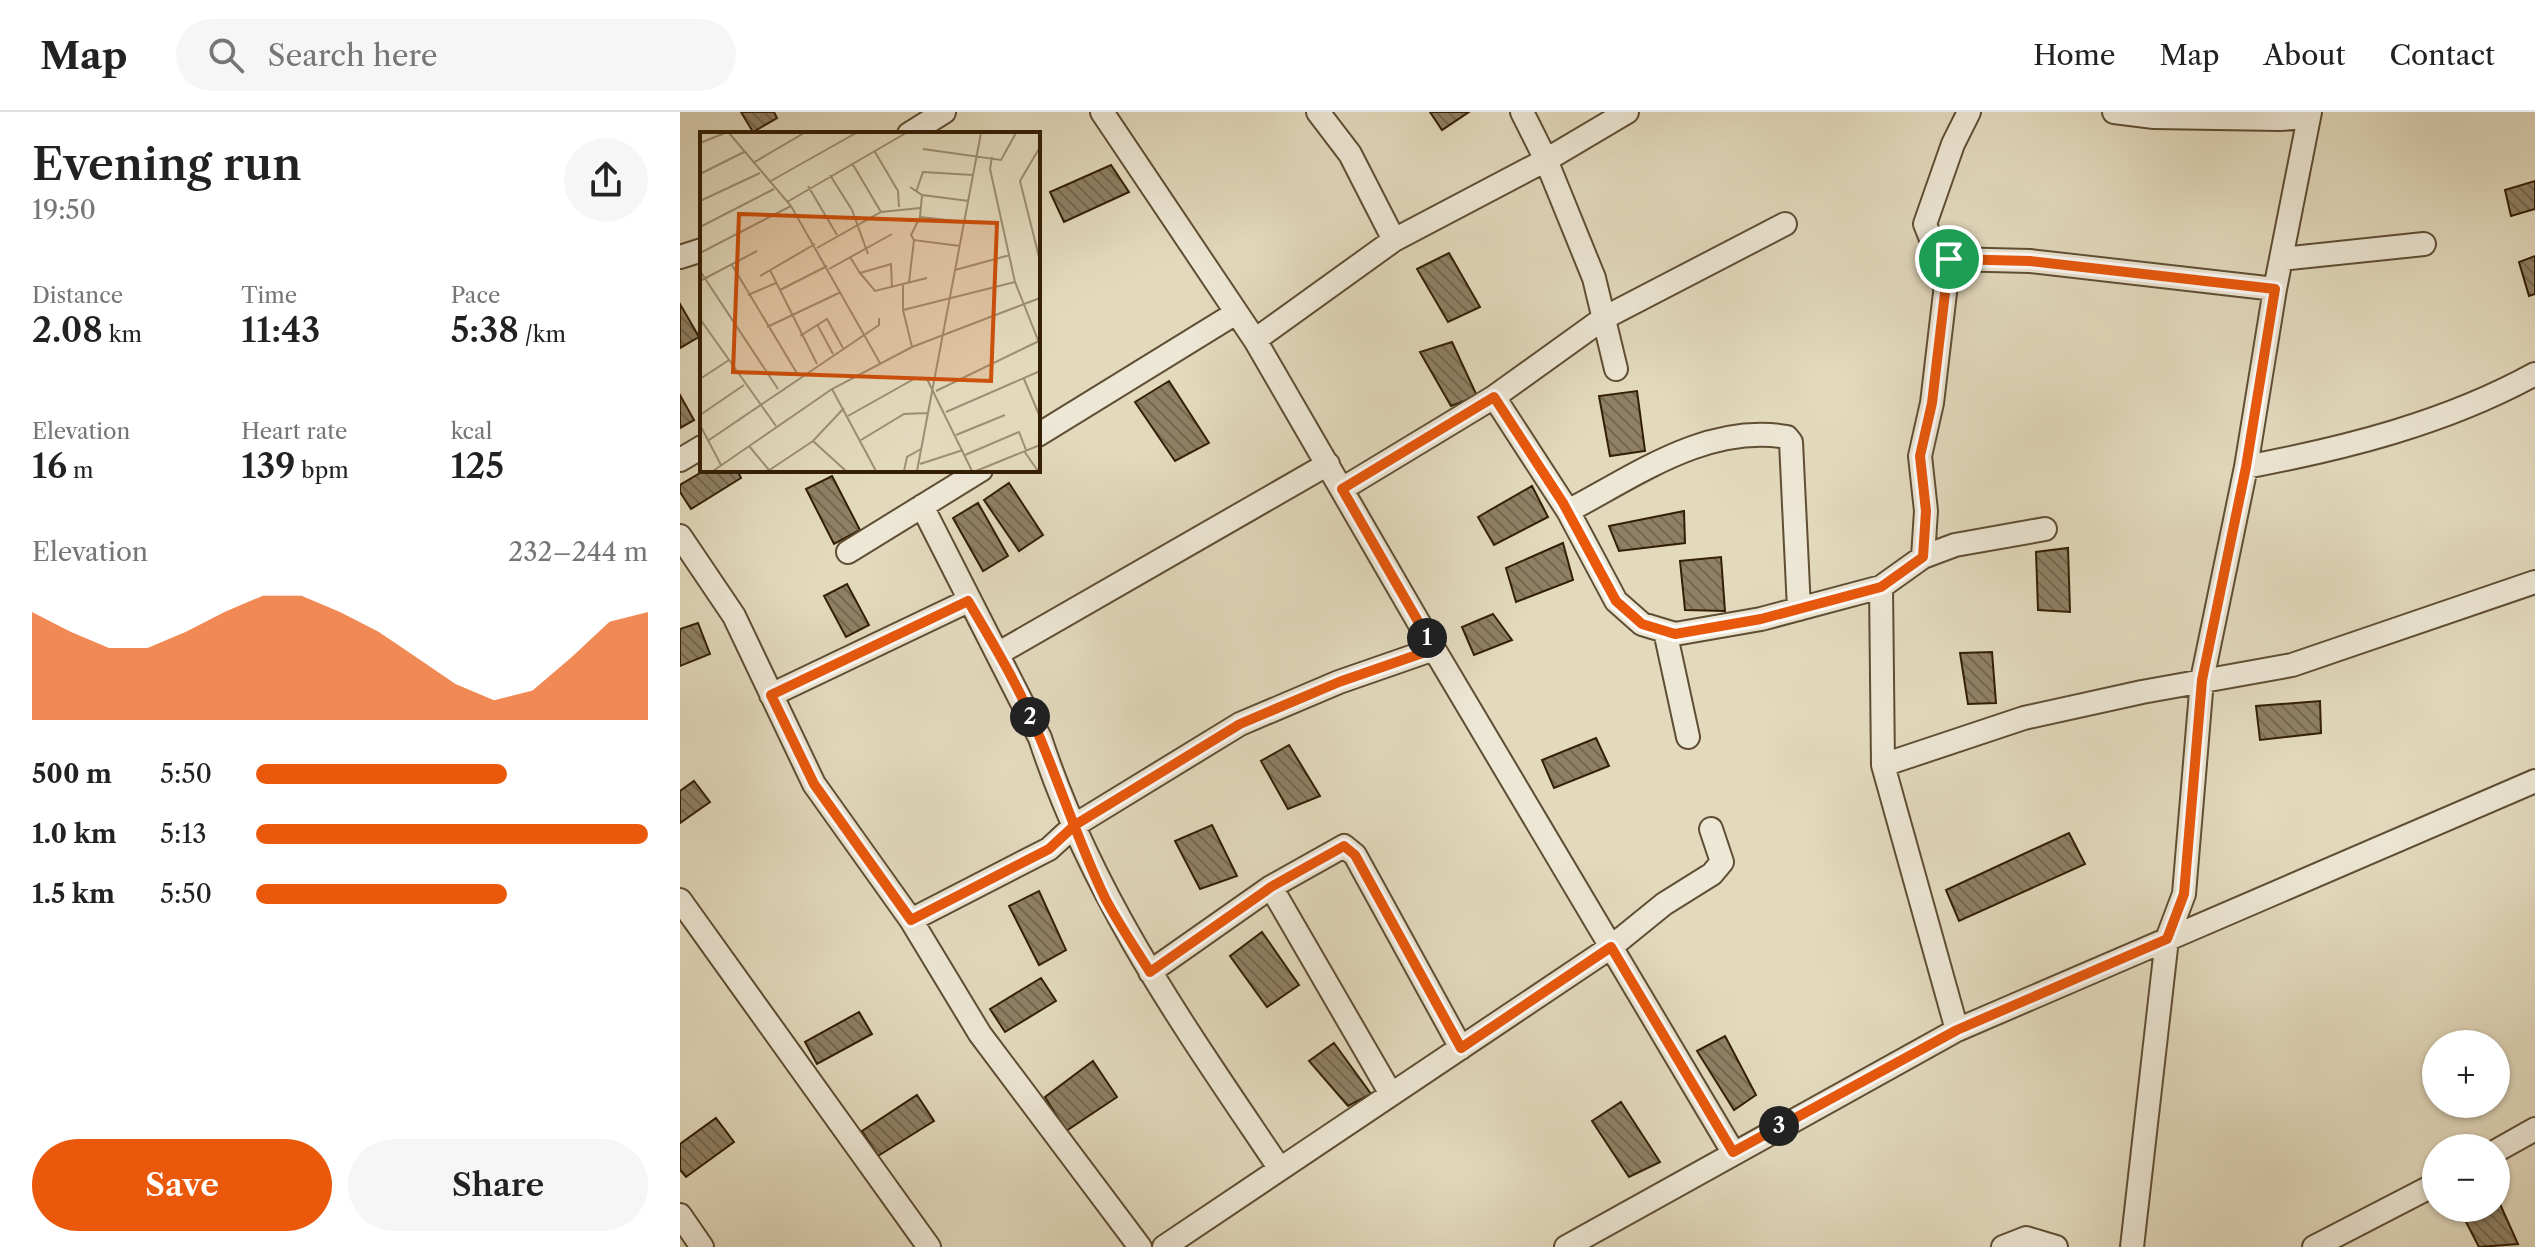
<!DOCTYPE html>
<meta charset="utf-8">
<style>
:root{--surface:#fff;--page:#f6f6f6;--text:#222;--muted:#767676;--line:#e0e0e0;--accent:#ea580c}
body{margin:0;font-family:"Libre Caslon Text",serif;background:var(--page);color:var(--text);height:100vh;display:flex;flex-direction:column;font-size:30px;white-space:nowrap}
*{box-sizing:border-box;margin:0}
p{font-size:26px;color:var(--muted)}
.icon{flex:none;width:44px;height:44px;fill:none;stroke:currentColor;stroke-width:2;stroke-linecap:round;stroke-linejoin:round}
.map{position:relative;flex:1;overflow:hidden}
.panel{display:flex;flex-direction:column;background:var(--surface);width:680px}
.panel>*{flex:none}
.fabs{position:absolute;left:1742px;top:918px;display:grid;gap:16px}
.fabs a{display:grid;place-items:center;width:88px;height:88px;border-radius:50%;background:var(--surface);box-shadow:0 2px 6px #0004;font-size:40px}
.pin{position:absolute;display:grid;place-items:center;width:68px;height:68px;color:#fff;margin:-34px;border:4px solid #fff;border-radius:50%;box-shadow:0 2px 8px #0007}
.km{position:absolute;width:40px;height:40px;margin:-20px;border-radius:50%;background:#222;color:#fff;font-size:22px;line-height:40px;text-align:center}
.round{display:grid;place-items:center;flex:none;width:84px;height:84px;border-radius:42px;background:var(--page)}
.summary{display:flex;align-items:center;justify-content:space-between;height:136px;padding:0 32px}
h1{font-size:44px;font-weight:600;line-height:60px}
.stats{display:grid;grid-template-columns:repeat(3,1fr);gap:12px;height:136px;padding:8px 32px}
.stats div{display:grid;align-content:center}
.stats b{font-size:34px;font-weight:600}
.stats small{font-size:22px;font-weight:400}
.stats p{font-size:22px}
.chart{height:224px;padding:16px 32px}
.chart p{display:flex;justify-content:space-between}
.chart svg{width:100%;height:144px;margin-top:8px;fill:var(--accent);opacity:.7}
.cta{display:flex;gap:16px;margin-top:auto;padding:16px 32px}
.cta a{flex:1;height:92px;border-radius:48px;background:var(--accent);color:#fff;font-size:32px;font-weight:600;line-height:92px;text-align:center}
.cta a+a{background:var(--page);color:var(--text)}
ul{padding:0 32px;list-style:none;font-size:26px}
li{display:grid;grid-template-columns:128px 96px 1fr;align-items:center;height:60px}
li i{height:20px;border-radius:10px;background:var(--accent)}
header{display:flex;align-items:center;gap:48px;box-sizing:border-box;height:112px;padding:0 40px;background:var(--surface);border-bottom:2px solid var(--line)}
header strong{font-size:38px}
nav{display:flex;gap:44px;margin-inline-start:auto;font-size:28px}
.search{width:560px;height:72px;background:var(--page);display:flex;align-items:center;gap:20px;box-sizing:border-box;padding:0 28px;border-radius:44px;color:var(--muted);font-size:30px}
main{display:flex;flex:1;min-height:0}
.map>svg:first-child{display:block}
.building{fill:url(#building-back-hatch);stroke:#331f05;stroke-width:2}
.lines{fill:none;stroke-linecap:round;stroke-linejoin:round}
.minor-casing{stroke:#5f4e33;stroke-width:26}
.minor{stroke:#ede7d5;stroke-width:22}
.route-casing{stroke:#fff;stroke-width:16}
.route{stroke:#ea580c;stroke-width:10}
.inset-road{fill:none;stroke:#9d8f74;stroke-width:2}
.view{fill:#cd500b;fill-opacity:0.15;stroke:#cd500b;stroke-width:4}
.inset-edge{fill:none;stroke:#331f05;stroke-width:4}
</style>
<header>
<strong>Map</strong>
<div class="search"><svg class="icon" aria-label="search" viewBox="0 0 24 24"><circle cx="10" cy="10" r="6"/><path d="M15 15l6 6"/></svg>Search here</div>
<nav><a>Home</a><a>Map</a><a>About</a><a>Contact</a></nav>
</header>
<main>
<section class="panel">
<div class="summary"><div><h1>Evening run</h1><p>19:50</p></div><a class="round"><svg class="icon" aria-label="share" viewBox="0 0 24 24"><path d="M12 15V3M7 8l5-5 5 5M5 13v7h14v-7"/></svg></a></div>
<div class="stats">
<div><p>Distance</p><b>2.08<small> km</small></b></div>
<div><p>Time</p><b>11:43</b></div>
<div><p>Pace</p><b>5:38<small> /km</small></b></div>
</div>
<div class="stats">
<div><p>Elevation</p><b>16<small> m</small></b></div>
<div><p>Heart rate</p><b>139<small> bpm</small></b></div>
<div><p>kcal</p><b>125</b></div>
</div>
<div class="chart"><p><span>Elevation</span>232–244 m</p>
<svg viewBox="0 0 160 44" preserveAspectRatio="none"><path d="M0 44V11L10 17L20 22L30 22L40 17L50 11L60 6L70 6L80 11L90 17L100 25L110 33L120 38L130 35L140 25L150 14L160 11V44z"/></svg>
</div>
<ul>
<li><b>500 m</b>5:50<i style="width:64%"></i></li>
<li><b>1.0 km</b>5:13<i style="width:100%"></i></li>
<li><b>1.5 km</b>5:50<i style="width:64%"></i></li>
</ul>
<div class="cta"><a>Save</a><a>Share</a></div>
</section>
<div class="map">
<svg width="1855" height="1135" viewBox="0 0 1855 1135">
<defs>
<pattern id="building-back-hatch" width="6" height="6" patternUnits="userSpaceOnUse" patternTransform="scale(2)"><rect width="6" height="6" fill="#8f8065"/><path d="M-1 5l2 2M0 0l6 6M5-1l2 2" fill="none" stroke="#756851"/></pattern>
</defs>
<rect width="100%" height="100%" fill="#e3dabe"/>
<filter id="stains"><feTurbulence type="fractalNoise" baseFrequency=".0025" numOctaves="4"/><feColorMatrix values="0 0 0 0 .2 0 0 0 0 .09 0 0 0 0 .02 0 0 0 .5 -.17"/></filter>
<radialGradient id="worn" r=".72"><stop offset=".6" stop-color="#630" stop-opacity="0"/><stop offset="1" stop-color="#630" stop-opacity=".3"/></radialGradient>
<path class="building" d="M61,0H94L97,6L73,20Z
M750,0H789L762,18Z
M431,53L449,80L384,110L370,80Z
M1855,69V97L1831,104L1825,78Z
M769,141L800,195L768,210L737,157Z
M1855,144V182L1849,184L1839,150Z
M0,192L19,225L0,236Z
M772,230L797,284L771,294L740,240Z
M489,269L529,331L495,349L455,290Z
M957,279L965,339L930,344L919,284Z
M0,283L14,308L0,316Z
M25,358H57L61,366L11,397L0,380V373Z
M152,364L180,418L154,432L126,377Z
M329,371L363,423L339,439L304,388Z
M852,374L868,405L814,433L798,405Z
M298,391L328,444L303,459L273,406Z
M1004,399L1005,431L939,439L929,414Z
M883,431L893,468L836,490L826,456Z
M1388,436L1390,500L1358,498L1356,440Z
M1041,445L1045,499L1005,498L1000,449Z
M167,472L189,513L166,525L144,484Z
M813,502L832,528L794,543L782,515Z
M18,511L30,542L0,554V517Z
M1312,540L1316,591L1288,592L1280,541Z
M1640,589L1641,621L1580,628L1576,594Z
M916,626L929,654L874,676L862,648Z
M609,633L640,684L608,697L581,649Z
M14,669L30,690L0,711V679Z
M532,713L557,764L520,777L495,729Z
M1389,721L1405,752L1279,809L1266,778Z
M359,779L386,838L359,853L329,794Z
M582,820L619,873L587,895L550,844Z
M361,866L376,889L325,920L310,897Z
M179,900L192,922L137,952L125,930Z
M1045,924L1076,983L1054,998L1017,939Z
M654,931L691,982L668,994L629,949Z
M413,949L437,985L386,1019L365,985Z
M237,983L254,1009L198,1044L182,1019Z
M941,990L980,1050L949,1065L912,1009Z
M36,1006L54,1030L6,1065L0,1058V1032Z
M1820,1092L1838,1132L1799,1135L1785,1108Z"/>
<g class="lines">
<defs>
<path id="minor" d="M422,0L575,228L754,537L1053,1040
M638,0L670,42L714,128
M842,0L866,48L914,166L936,257
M1434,0L1474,5L1600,7L1629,5
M229,22L264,0
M0,145L22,138
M1269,147L1253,132L1245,112L1273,32L1289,0
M1601,147L1744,132
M575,228L714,128L866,48L947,0
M814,285L888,399C955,364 1027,311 1107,325L1111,330L1119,497
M358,323L556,201
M0,348L22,335
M1566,355C1666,336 1766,311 1855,262
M662,377L814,285L924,206L1105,112
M242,394L360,626C413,788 506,917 600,1057
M888,399L936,489L962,512L995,522L1081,507L1201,475L1243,445L1275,433L1365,417
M0,424L54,504L134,672L231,808L300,922L460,1135
M168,440L301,358
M1243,445L1246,399L1240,344L1252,291L1269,147L1350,149L1595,177
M1201,475L1203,653
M985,519L1008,625
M319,541L648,352
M91,583L288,489
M591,775L711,982
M0,788L249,1135
M231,808L369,737L395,713L560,612L659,570L754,537
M470,860L591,775L664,734L675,743L781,936
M1277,918L1203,653L1344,606L1462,580L1612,553L1855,470
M1816,1039L1855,1017
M0,1103L22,1135
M484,1135L931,835L984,792L1032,762L1042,750L1031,717
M886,1135L1277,918L1855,669
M1323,1135L1346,1126L1376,1135
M1452,1135L1487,827L1504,782L1522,568L1566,355L1595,177L1630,0
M1634,1135L1756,1072"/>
</defs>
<use href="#minor" class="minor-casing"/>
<use href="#minor" class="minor"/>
</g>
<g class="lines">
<defs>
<path id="route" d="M1269,147L1252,291L1240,344L1246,399L1243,445L1201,475L1081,507L995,522L962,512L936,489L883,391L814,285L662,377L754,537L659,570L560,612L395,713L369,737L231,808L134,672L91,583L288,489C314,533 341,578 360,626C382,679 400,734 425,786C438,811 455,836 470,860L591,775L664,734L675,743L781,936L931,835L1053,1040L1277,918L1487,827L1504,782L1522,568L1566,355L1595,177L1350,149L1269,147"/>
</defs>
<use href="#route" class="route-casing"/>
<use href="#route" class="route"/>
</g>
<g transform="translate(20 20)">
<rect width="340" height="340" fill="#e3dabe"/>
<path class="inset-road" d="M29,1L91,74L180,231M0,11L25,1M340,15L320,49L340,129M223,17L301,28L316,1M175,20L198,59L199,75M292,25L290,37L315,150L340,213M53,31L104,1M152,31L181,80M0,42L44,20M130,43L152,78L168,122M69,50L156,1M108,54L137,103M210,55L222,63L269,69M216,60L223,40L273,43M222,63L220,85L265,90M0,69L60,41M87,70L206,1M0,95L74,57M214,108L211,103L220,85M117,116L181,80L220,76M0,121L91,74M150,125L160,141L191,132L192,156M32,133L98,243M129,137L192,102M70,138L117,232M255,138L310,123M0,139L78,257M160,141L175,159L227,146M60,144L115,112M0,149L57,119M209,150L214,108L260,114M80,158L127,134M48,163L76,151M203,178V153M0,187L76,294M117,192L133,222M67,195L141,160M100,204L127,187L143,216M212,215L203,178L315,150M0,247L29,228M324,247L340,285M132,257L176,339M236,259L339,209M246,280L340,239M0,283L44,253M148,284L214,247H227L272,339M0,293L21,333M256,303L305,283M9,308L179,193V186M161,308L204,282L228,281M113,309L146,339M49,314L69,338M324,319L338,339M265,323L319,300L326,318M220,332L263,318M13,339L132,257L212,215L340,166M68,339L113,309L144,276M204,339L207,325L221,317M217,339L281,1M276,339L340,313"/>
<path class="view" d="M39,82L297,91L291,249L33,240Z"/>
<rect width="340" height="340" class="inset-edge"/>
</g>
<rect width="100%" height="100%" filter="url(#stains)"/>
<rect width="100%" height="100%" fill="url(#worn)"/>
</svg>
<div class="fabs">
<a>+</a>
<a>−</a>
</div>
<div class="pin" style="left:1269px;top:147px;background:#1e9e55"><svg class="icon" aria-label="arrive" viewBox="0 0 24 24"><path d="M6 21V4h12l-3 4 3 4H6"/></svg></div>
<b class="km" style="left:747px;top:526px">1</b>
<b class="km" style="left:350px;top:605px">2</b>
<b class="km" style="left:1099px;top:1014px">3</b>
</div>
</main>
